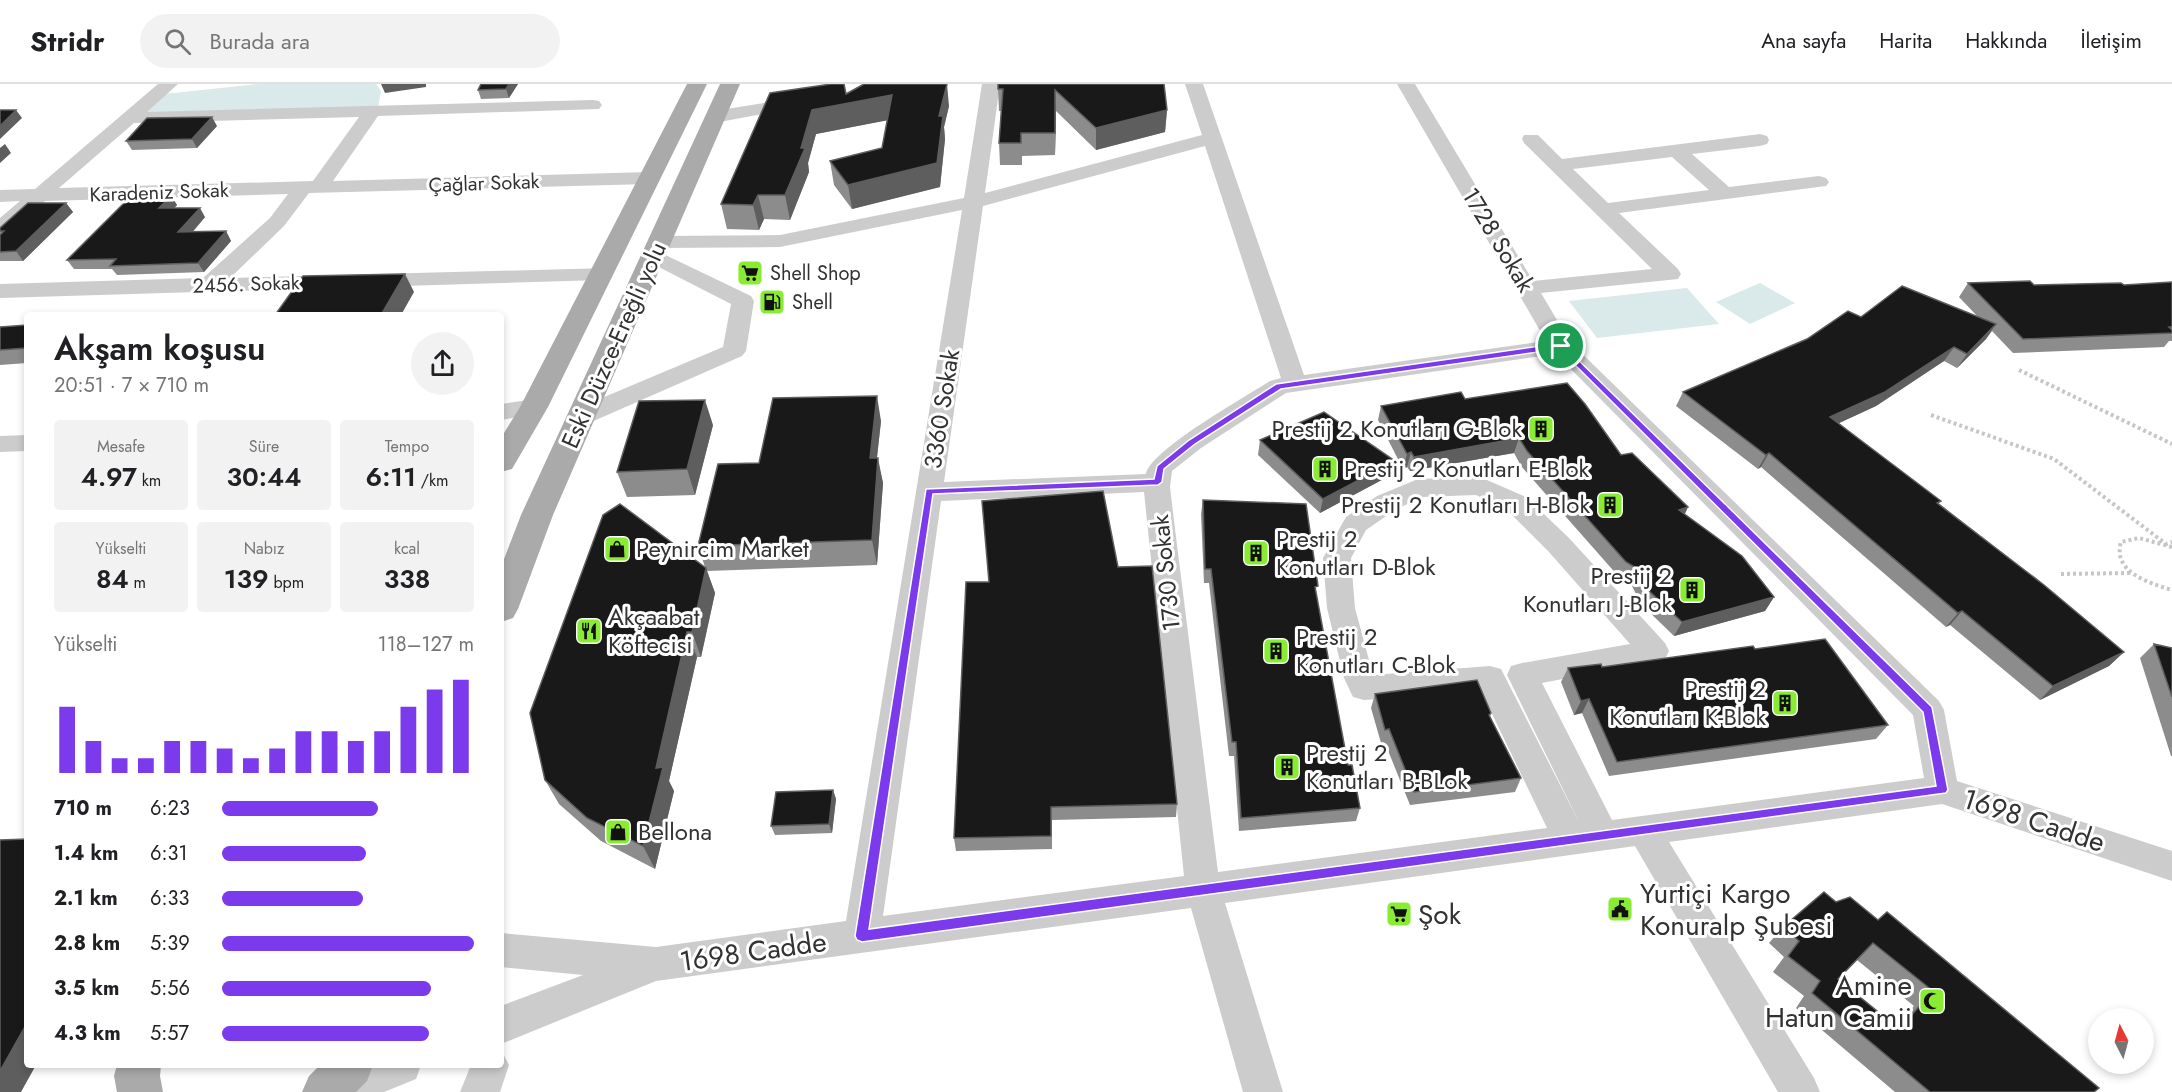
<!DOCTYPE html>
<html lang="tr">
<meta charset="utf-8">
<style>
:root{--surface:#fff;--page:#f2f2f2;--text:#202124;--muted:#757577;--line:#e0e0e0;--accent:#7c3aed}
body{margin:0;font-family:Jost,sans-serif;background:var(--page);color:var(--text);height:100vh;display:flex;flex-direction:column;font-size:22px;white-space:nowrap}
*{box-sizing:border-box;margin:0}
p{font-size:20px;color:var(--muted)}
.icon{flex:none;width:33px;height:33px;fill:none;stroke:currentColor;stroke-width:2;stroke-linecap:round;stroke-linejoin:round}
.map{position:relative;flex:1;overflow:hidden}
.panel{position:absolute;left:24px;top:228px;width:480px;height:756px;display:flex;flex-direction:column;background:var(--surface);border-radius:6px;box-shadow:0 3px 9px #0003}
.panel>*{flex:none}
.needle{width:39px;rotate:354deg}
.buttons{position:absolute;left:2088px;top:924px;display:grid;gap:12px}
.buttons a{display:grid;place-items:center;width:66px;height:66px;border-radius:50%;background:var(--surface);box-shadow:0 3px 9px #0003;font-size:30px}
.pin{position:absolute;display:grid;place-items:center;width:51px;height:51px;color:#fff;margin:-26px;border:3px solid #fff;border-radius:50%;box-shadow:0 2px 6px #0007}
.round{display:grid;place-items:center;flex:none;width:63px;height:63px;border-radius:32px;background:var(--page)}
.headline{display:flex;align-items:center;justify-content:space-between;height:102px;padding:0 30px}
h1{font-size:33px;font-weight:600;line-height:45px}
.figures{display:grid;grid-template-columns:repeat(3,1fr);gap:9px;height:102px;padding:6px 30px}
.figures div{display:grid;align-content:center;border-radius:6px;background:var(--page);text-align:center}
.figures b{font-size:26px;font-weight:600}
.figures small{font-size:16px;font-weight:400}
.figures p{font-size:16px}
.chart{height:168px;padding:12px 30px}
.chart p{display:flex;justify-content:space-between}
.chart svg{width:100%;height:108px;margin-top:6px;stroke:var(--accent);stroke-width:6}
ul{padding:0 30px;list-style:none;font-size:20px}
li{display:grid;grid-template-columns:96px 72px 1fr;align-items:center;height:45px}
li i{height:15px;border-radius:8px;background:var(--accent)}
header{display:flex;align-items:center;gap:36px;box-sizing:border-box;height:84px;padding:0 30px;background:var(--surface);border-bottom:2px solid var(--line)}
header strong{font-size:28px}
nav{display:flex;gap:33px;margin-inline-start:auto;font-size:21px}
.search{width:420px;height:54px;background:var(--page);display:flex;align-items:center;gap:15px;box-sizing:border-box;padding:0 21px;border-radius:33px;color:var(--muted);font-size:22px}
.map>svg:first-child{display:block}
.green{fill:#dae9ea}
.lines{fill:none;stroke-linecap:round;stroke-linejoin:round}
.path{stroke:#c6c6c6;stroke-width:4;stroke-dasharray:3 3;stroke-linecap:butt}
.minor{fill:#ccc;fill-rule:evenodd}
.major{fill:#aaa;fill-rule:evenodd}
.wall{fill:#8c8c8c;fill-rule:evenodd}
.shaded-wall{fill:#5e5e5e}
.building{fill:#191919;stroke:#5e5e5e;stroke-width:1.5;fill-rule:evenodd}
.route{fill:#7c3aed;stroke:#fff;stroke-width:1.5;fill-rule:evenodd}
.labels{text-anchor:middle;stroke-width:6;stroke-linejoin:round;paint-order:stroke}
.far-street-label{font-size:20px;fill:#323232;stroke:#fff}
.far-poi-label{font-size:20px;fill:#323232;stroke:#fff;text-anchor:start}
.street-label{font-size:24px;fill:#323232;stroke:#fff}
.poi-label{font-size:24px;fill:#323232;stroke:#fff;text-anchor:start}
.near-street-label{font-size:28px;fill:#323232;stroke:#fff}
.near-poi-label{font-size:28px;fill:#323232;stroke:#fff;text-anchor:start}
</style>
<header>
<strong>Stridr</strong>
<div class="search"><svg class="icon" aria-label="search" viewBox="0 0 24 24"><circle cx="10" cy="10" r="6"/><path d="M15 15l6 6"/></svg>Burada ara</div>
<nav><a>Ana sayfa</a><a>Harita</a><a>Hakkında</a><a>İletişim</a></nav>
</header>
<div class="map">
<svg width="2172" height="1008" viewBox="0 0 2172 1008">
<rect width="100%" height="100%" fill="#fff"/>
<path class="green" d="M258,0H376L381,7L378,24L144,29L164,10Z
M1760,199L1795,219L1750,240L1716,218Z
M1687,204L1719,240L1597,254L1569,217Z"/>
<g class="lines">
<path class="path" d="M2019,286L2172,360
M1931,331L2054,375L2166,460L2172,458
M2172,463L2139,454L2121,458C2112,488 2149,499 2172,506
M2061,490L2132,489"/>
<path class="minor" d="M158,0H178L147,28L593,16L599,17L602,21L599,25L378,32L333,97L649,88L659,94L649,100L309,109L284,142L230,194L609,184L612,189L609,194L601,196L0,214V200L203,194L270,134L288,110L45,117L7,149L0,151V134L20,117L0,118V106L35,105ZM359,33L313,97L59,104L134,39Z
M982,0H1000L985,109L1202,51L1185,0H1203L1304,291L1546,257L1397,0H1415L1533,197L1652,185L1524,59L1522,55L1524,51H1538L1562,75L1760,50L1767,52L1769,56L1767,60L1760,62L1692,70L1729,103L1819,92L1826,94L1829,98L1826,102L1619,129L1678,185L1681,190L1678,195L1541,209L1570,258L1939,617L1944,626L1957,697L2172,767V797L1942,720L1669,758L1814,994L1820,1008H1778L1635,762L1225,819L1283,1008H1243L1191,824L656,897L501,960V922L583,891L501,883V849L656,863L846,837L962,126L780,163L661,164L654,162L650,158L654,154L661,152L780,151L964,114ZM1205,62L1281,294L1270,297C1247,312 1150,366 1146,390L944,398L983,122ZM1672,73L1709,106L1608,119L1573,85ZM1556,270L1913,631L1924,694L1612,736L1542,599L1665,575L1669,567L1665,559L1569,454L1526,413L1480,393L1418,395L1377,412L1346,433L1323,474L1327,524L1344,594L1353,613L1364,616L1481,607L1547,744L1218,788L1175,445L1170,403L1172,387L1201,364L1286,309ZM1144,408L1184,792L883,832L941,417ZM1476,411L1508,427L1549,468L1630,560L1522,579L1511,582L1507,591L1580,740L1501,585L1490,582L1373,591L1355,524L1351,474L1366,446L1395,426L1422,413Z
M801,13L810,18L807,22L714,39L705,33L714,27Z
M655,166L751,212L754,217L746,267L742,272L589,339L580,341L571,339L568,333L571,327L723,263L731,220L647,177L644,172L647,167Z
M534,315L543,317L546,323L543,329L501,336V320Z
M27,351V367L0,368V352Z
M501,966L509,981L500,1008H460L471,981H501Z
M354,981H421L416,995L384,1008H316L322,994Z"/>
<path class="major" d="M687,0H707L548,323L512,385L501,388V354L520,323Z
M720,0H740L553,431L518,525L513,534L501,538V483L521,431Z
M117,981H161L160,992L163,1008H117L114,992Z
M320,981H373L367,997L356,1008H302L309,992Z"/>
</g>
<path class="wall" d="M481,0H518L509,14L481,15L478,6Z
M1164,0L1167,26L1165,48L1096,66L1056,27L1055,71L1022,72V81H1000L999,59L1001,27H999L998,5Z
M846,10L949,22L944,43L945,55L940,103L852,125L834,101L830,77L882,64L887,36L816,50L808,79L809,88L790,136L764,135L759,146L727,145L721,120Z
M217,42L197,64L132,66L126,57Z
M171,112L177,121L174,124L205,133L193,148L226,147L231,157L204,188L117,191L112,185H74L67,176Z
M66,119L73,128L23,177H0V144Z
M2172,198V257H2169L2164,263L2013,269L1992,247L1986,255L1957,284L1944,277L1876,322L1839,339L2124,568L2109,582L2040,616L1950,541L1946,543L1761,383L1758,385L1676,322L1683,308L1861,233H1978L1959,213L1968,199L2034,201H2124Z
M27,241V279L0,281V243Z
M1465,315L1621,371L1688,423L1685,430L1774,513L1765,527L1674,552L1641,520L1631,500L1619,493L1521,382L1514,369L1410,387L1407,383L1403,385L1378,336L1381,322Z
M881,337L877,374L883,399L877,481L707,487L715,509L701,573H697L669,697L674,707L655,785L601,757L559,720L545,696L705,483L698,462L759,379Z
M713,341L695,411L627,413L617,388Z
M1260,356L1391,391L1320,429L1258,371Z
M1203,416L1316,509L1348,681L1360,724L1356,737L1239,747L1234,672H1229L1209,499H1204L1201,430Z
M1118,483L1177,720L1176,733L1052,736V765L956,767L954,754L989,498Z
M2154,560L2172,564V672H2171L2140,574Z
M1755,565L1888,641L1876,655L1609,692L1582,629L1574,631L1561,598L1568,584L1602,583Z
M1375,610L1491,629L1490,633L1521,694L1515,708L1410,721L1385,659H1381L1371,624Z
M833,706L836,715L832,749L775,751L771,742Z
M1836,818L1878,836L2094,1008H1895L1796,924L1804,912L1773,888L1784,873L1769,859L1783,843ZM1857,876L1914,922L1896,942L1838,895Z"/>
<path class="shaded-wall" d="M381,0H426V3L385,9Z
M509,0H518L509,14L506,5Z
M947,0L949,22L944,43L945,55L940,103L852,125L848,101L939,32Z
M1055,6L1056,27L1055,71Z
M892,11L894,35L816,50L808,79L809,88L790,136L785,111L812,26Z
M16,26L22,34L0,55V42Z
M1167,26L1165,48L1096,66V44Z
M212,33L217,42L197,64L192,55Z
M5,60L11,69L0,79V64Z
M758,111L764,135L759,146L753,121Z
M171,112L177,121L165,134L159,124Z
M66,119L73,128L23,177L16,167Z
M200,124L205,133L184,157L178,148Z
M226,147L231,157L204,188L198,179Z
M405,190L414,208L401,231H381Z
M1996,240L1986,255L1957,284L1967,270Z
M1954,263L1944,277L1876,322L1822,347L1830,333Z
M877,312L881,337L874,399L870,374Z
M705,316L713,341L695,411L687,385Z
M1519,354L1514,369L1410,387L1414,373Z
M1411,368L1407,383L1403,385L1407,370Z
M1769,369L1761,383L1758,385L1766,371Z
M878,374L883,399L877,481L872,456Z
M1395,377L1391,391L1320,429L1323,415Z
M1688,423L1681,437L1679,426Z
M706,484L715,509L701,573L692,548Z
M1774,513L1765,527L1674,552L1682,538Z
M1962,527L1950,541L1946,543L1958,529Z
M687,548L697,573L669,697L674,707L655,785L643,762L656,684Z
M2124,568L2109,582L2040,616L2053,602Z
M1589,615L1582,629L1574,631L1581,617Z
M833,706L836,715L832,749L829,740Z
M27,939V981H36L21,1008H0V987Z"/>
<path class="building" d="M481,0H509L506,5L478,6Z
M831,0H844L846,10L864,0H947L939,32H943L937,79L848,101L830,77L882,64L892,11L812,26L801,64H805L785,111H758L753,121L721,120L770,9Z
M998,0H1164L1167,26L1096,44L1055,6V49H1021V59H999L1003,5H998Z
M0,26H16L0,42Z
M212,33L192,55L126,57L147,34Z
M136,111L171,112L159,124H200L178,148L226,147L198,179L110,182L116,175L67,176L127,116Z
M28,119H66L16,167L0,168V151L4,147H0V144Z
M405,190L381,231H275L303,192Z
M2030,197L2034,201L2121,199L2124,201L2172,198V243H2169L2172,246V249L2023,255L1968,199Z
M1902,202L1996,240L1967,270L1954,263L1885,308L1830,333L1941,417L1937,419L2044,501L2124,568L2053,602L1962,527L1958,529L1769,369L1766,371L1683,308L1807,255L1848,227L1861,233Z
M27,241V264L0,266V243Z
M1567,299L1585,320L1621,371L1632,369L1688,423L1679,426L1742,472L1774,513L1682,538L1648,506L1638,485L1626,478L1527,367L1519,354L1414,373L1411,368L1407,370L1381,322L1461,308L1465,315Z
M877,312L870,374H878L872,456L698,462L718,380L759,379L773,314Z
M705,316L687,385L617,388L639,317Z
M1324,328L1395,377L1323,415L1260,356Z
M1103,407L1118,483L1152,482L1177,720L1051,723V752L954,754L966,498H989L982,417Z
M1203,416L1306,420L1318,502L1315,503L1348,681H1352L1360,724L1241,734L1236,658H1232L1211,485H1205Z
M620,420L706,484L692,548H687L656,684L663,683L643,762L587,734L545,696L530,629L603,431Z
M1825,555L1888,641L1617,678L1589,615L1581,617L1568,584L1601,580L1602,583L1753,562L1755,565Z
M2154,560L2172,564V613Z
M1477,596L1491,629L1489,631L1521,694L1414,708L1389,645L1385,646L1375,610Z
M833,706L829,740L771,742L776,708Z
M27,755V939L0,987V756Z
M1824,808L1836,818L1850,813L1878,836L1887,828L2099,1004L2094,1008H1930L1812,909L1820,897L1788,872L1799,857L1783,843ZM1873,859L1933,907L1899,945L1838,895Z"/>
<path class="route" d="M1561,259L1932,623L1948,706L1946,709L862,858L857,856L855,852L926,405L1154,395L1157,382L1189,356L1276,300ZM1559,265L1923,628L1936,702L869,845L933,410L1158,401L1162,398L1164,385L1195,360L1281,305Z"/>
<defs>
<symbol id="supermarket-square" viewBox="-11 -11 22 22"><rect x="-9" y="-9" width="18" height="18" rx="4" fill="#89eb33" stroke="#fff"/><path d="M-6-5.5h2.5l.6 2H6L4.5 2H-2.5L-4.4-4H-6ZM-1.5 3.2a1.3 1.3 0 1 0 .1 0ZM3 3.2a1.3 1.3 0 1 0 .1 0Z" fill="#111"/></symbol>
<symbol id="fuel-square" viewBox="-11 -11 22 22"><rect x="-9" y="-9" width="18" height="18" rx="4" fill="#89eb33" stroke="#fff"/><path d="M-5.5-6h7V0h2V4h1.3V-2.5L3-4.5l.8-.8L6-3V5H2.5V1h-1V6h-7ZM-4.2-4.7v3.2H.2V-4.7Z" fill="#111"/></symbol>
<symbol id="building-square" viewBox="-11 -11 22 22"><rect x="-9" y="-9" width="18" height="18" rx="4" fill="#89eb33" stroke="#fff"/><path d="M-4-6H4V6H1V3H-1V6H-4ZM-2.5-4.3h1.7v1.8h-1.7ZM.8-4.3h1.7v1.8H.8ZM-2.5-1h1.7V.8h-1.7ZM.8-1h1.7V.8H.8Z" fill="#111"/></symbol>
<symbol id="shop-square" viewBox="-11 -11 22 22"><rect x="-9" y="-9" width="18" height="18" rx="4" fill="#89eb33" stroke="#fff"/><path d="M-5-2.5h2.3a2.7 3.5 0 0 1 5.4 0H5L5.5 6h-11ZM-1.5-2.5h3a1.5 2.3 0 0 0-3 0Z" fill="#111"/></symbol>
<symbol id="restaurant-square" viewBox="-11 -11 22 22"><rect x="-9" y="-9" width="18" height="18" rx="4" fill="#89eb33" stroke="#fff"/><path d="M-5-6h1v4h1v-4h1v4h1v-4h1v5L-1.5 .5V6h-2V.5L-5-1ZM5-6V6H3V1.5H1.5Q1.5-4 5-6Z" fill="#111"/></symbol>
<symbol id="civic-square" viewBox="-11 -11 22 22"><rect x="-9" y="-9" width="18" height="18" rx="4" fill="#89eb33" stroke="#fff"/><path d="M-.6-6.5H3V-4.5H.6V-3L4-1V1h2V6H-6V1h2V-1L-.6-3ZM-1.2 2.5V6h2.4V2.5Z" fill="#111"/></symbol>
<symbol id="mosque-square" viewBox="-11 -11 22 22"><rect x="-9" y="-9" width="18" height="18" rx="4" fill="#89eb33" stroke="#fff"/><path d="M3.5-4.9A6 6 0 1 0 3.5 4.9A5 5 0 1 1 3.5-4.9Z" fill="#111"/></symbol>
</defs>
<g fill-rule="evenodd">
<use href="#supermarket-square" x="735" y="174" width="30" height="30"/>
<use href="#fuel-square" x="757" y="203" width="30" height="30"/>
<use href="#building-square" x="1526" y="330" width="30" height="30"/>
<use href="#building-square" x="1310" y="370" width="30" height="30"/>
<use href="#building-square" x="1595" y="406" width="30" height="30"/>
<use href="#shop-square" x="602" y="450" width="30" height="30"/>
<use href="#building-square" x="1241" y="454" width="30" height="30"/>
<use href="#building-square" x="1677" y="491" width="30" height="30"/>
<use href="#restaurant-square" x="574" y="532" width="30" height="30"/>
<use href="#building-square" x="1261" y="552" width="30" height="30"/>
<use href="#building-square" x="1770" y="604" width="30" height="30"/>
<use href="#building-square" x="1272" y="668" width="30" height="30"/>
<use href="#shop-square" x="603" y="733" width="30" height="30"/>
<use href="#civic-square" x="1605" y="810" width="30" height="30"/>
<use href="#supermarket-square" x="1384" y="815" width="30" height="30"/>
<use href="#mosque-square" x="1917" y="902" width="30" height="30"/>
</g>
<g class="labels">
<g class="far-street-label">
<text transform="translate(484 99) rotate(-2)" y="7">Çağlar Sokak</text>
<text transform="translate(159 108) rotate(-2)" y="7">Karadeniz Sokak</text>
<text transform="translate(246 200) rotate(-2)" y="7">2456. Sokak</text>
</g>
<g class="far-poi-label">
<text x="770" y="196">Shell Shop</text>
<text x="792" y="225">Shell</text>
</g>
<g class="street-label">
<text transform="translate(1498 156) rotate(59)" y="8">1728 Sokak</text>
<text transform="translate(614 261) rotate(-66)" y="8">Eski Düzce-Ereğli yolu</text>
<text transform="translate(942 325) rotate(-81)" y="8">3360 Sokak</text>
<text transform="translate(1166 489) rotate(-96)" y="8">1730 Sokak</text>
</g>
<g class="poi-label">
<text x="1522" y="353" text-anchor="end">Prestij 2 Konutları G-Blok</text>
<text x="1344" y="393">Prestij 2 Konutları E-Blok</text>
<text x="1590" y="429" text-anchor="end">Prestij 2 Konutları H-Blok</text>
<text x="1276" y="463">Prestij 2<tspan x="1276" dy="28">Konutları D-Blok</tspan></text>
<text x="636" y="473">Peynircim Market</text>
<text x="1672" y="500" text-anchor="end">Prestij 2<tspan x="1672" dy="28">Konutları J-Blok</tspan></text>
<text x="608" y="541">Akçaabat<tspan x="608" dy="28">Köftecisi</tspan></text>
<text x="1296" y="561">Prestij 2<tspan x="1296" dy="28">Konutları C-Blok</tspan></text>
<text x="1766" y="613" text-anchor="end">Prestij 2<tspan x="1766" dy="28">Konutları K-Blok</tspan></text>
<text x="1306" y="677">Prestij 2<tspan x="1306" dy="28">Konutları B-BLok</tspan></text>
<text x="638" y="756">Bellona</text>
</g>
<g class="near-street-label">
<text transform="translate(2034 736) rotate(18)" y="10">1698 Cadde</text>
<text transform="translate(753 867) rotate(-8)" y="10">1698 Cadde</text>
</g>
<g class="near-poi-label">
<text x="1640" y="819">Yurtiçi Kargo<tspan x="1640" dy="32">Konuralp Şubesi</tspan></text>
<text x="1418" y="840">Şok</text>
<text x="1912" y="911" text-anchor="end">Amine<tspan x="1912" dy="32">Hatun Camii</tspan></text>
</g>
</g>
</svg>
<div class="buttons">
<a><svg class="needle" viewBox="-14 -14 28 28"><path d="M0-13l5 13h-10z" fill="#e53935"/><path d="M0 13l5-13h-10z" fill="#757577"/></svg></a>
</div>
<div class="pin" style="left:1561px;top:262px;background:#1e9e55"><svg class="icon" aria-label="arrive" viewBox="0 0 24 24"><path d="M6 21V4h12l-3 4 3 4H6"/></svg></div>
<section class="panel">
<div class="headline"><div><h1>Akşam koşusu</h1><p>20:51 · 7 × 710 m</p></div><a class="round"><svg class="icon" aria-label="share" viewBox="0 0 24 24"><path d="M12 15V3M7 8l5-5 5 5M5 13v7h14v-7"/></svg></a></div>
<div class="figures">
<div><p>Mesafe</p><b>4.97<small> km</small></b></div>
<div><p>Süre</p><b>30:44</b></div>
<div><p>Tempo</p><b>6:11<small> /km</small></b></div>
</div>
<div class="figures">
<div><p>Yükselti</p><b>84<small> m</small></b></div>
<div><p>Nabız</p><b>139<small> bpm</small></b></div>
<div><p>kcal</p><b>338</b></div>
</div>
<div class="chart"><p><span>Yükselti</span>118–127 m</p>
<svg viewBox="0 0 160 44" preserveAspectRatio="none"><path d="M5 44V17M15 44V31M25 44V38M35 44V38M45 44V31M55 44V31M65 44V34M75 44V38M85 44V34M95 44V27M105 44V27M115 44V31M125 44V27M135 44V17M145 44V10M155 44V6"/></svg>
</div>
<ul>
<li><b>710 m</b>6:23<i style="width:62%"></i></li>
<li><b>1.4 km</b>6:31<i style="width:57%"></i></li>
<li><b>2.1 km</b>6:33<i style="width:56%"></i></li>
<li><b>2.8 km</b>5:39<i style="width:100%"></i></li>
<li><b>3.5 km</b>5:56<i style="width:83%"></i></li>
<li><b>4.3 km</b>5:57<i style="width:82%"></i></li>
</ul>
</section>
</div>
